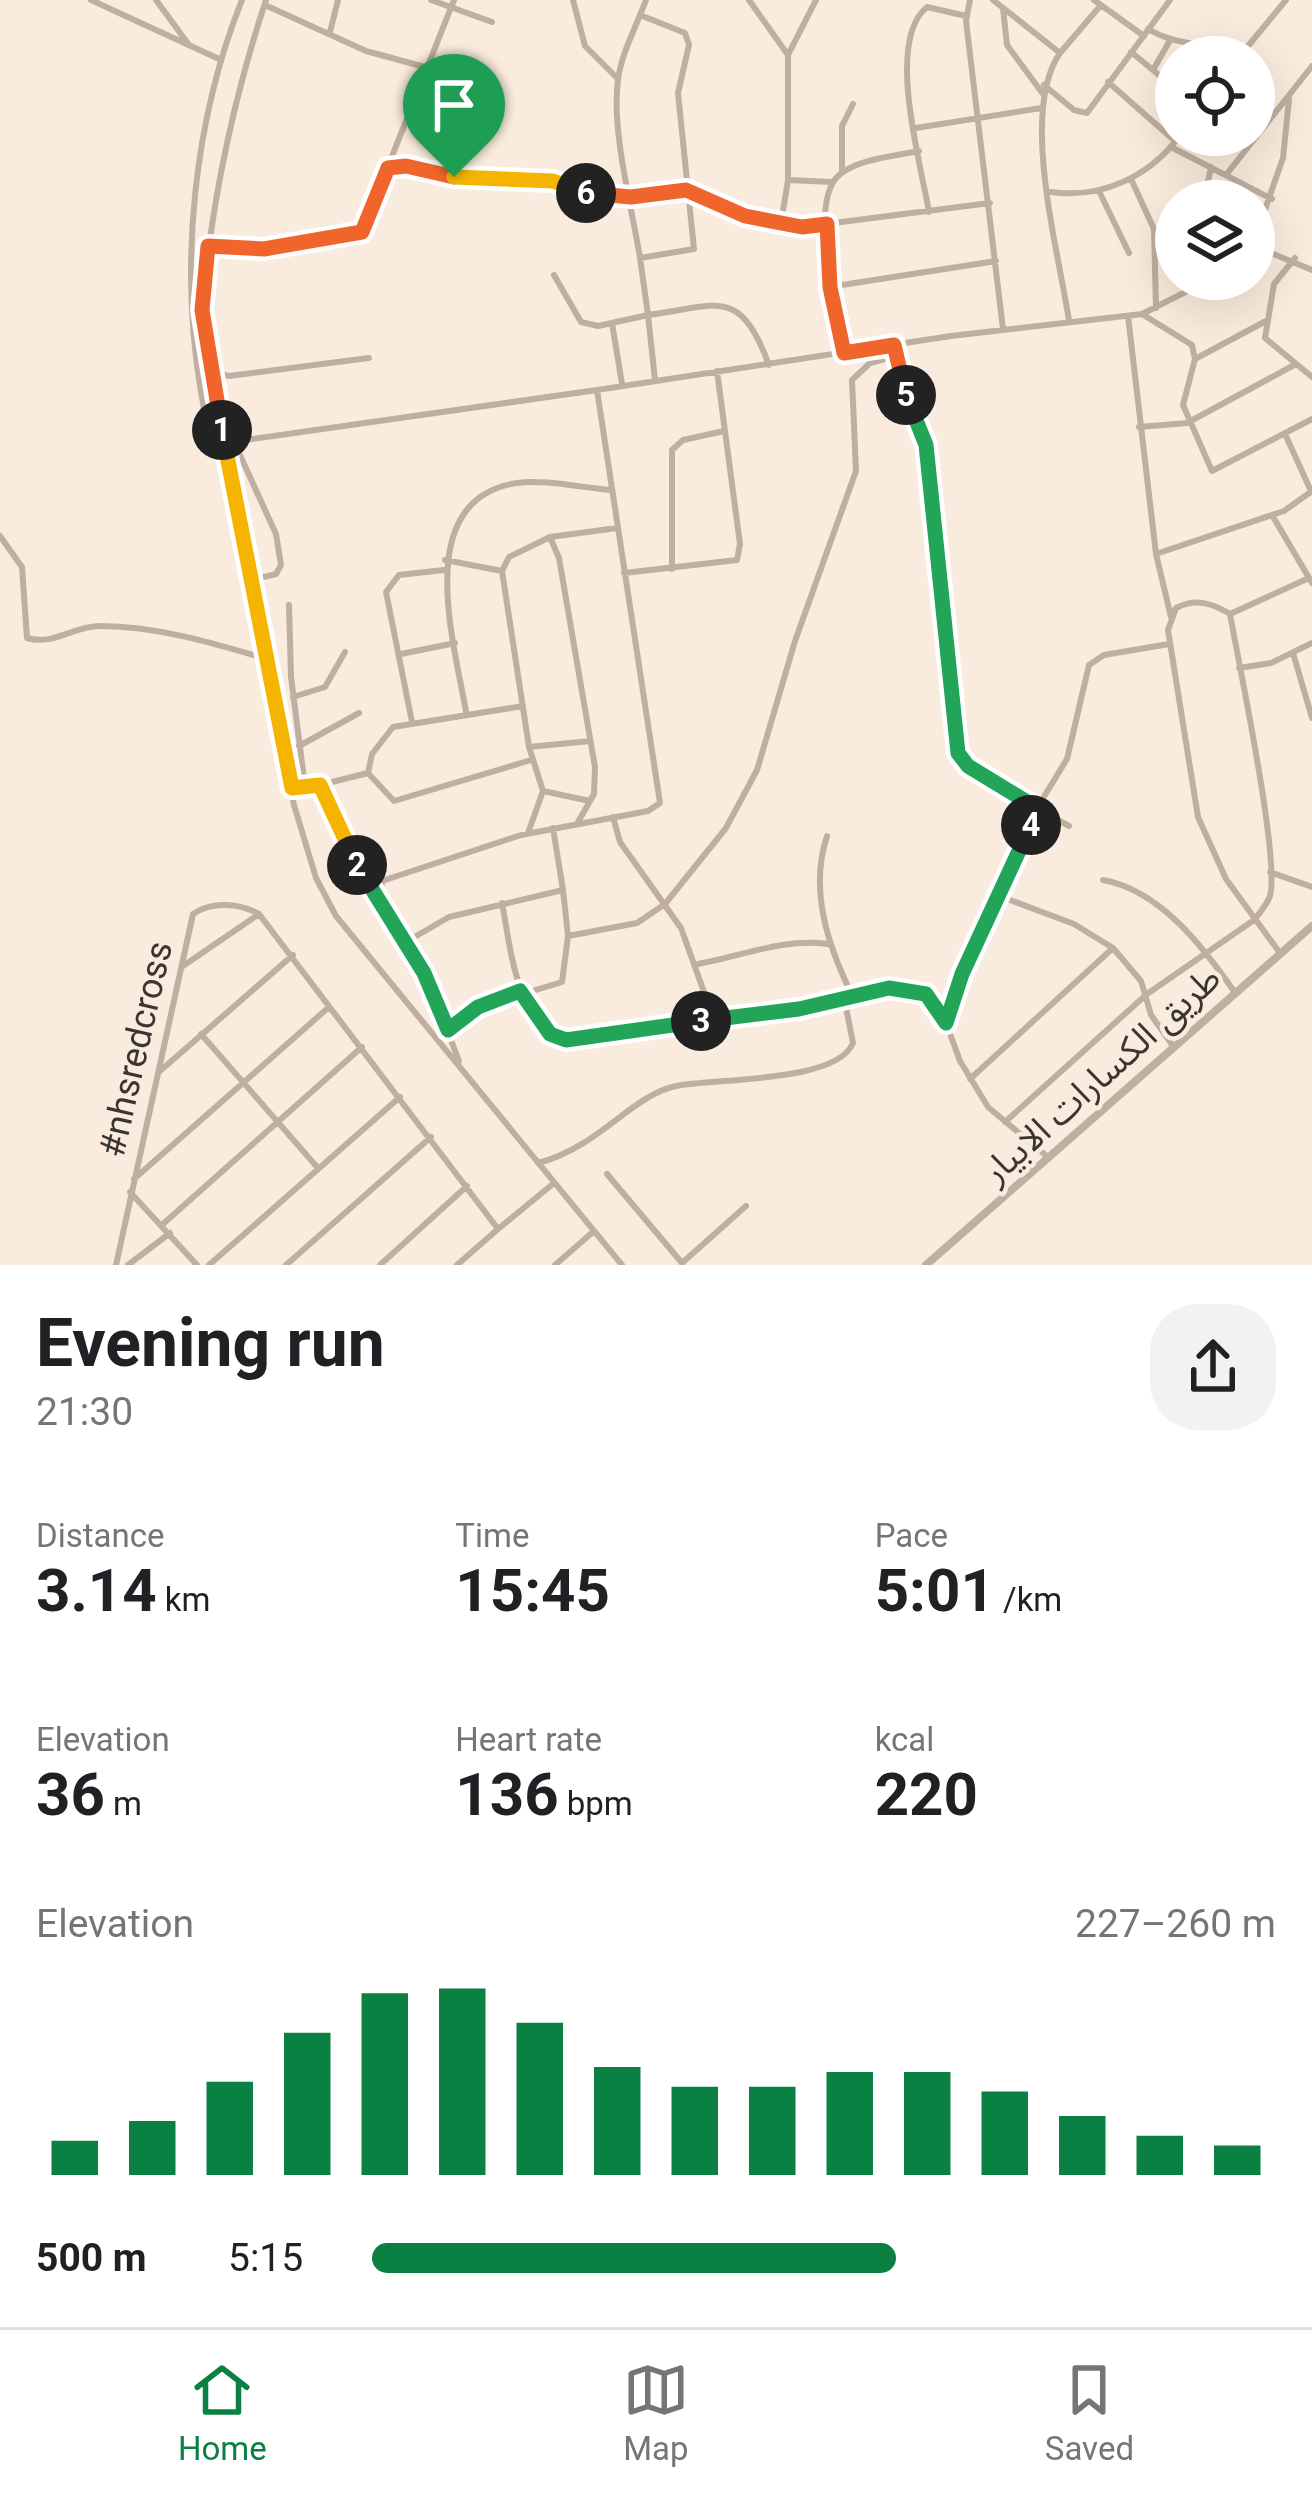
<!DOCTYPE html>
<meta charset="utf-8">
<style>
:root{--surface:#fff;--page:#f2f2f2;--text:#202124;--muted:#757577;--line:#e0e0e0;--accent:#0b8043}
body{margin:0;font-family:Roboto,"Noto Sans Arabic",sans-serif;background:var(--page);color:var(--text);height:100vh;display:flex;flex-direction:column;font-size:45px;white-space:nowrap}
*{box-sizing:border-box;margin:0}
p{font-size:39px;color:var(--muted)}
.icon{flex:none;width:66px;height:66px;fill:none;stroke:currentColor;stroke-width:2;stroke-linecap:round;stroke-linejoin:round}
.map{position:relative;height:1265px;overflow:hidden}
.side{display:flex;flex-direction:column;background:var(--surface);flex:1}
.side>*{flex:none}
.tools{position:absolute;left:1155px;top:36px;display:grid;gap:24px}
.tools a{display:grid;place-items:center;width:120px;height:120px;border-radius:50%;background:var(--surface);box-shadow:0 12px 48px #0002;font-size:60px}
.pin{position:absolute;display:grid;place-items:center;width:102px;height:102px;color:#fff;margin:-123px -51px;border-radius:50% 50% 50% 0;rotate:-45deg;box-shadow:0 0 12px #0007}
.pin .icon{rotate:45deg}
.km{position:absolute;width:60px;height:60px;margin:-30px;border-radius:50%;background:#222;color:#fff;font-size:33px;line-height:60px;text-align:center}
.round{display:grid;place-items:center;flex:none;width:126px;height:126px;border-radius:48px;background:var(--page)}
.headline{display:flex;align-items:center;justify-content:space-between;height:204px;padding:0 36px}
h1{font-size:66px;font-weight:700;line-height:90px}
.figures{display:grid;grid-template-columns:repeat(3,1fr);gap:18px;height:204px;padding:12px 36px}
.figures div{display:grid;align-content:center}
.figures b{font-size:60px;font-weight:700}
.figures small{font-size:33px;font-weight:400}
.figures p{font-size:33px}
.chart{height:336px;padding:24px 36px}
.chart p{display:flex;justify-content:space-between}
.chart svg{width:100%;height:216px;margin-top:12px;stroke:var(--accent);stroke-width:6}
ul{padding:0 36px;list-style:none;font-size:39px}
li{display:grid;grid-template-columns:192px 144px 1fr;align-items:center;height:90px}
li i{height:30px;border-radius:15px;background:var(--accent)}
.tabs{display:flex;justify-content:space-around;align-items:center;height:168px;border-top:3px solid var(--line);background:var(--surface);font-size:33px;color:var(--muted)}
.tabs a{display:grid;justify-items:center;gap:6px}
.tabs .active{color:var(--accent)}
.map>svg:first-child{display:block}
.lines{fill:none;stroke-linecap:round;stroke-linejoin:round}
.minor{stroke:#bfafa0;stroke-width:6}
.tertiary{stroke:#bfafa0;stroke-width:8}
.split-1-casing{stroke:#fff;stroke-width:24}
.split-2-casing{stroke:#fff;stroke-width:24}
.split-3-casing{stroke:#fff;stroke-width:24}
.split-4-casing{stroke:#fff;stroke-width:24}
.split-5-casing{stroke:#fff;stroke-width:24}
.split-6-casing{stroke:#fff;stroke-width:24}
.split-7-casing{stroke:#fff;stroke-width:24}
.split-1{stroke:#f0652b;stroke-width:15}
.split-2{stroke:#f5b400;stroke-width:15}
.split-3{stroke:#22a559;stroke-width:15}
.split-4{stroke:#22a559;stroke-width:15}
.split-5{stroke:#22a559;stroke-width:15}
.split-6{stroke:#f0652b;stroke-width:15}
.split-7{stroke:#f5b400;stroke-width:15}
.labels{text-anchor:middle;stroke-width:9;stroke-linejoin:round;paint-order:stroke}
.street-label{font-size:36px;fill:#3a3530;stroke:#f9ecde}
</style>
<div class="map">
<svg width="1312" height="1265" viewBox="0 0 1312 1265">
<rect width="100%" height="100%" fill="#f9ecde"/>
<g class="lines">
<path class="minor" d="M91,0L219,59
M156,0L189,45
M266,0C233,100 211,205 202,310L294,805L316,878L336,916L622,1265
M431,0L492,22
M573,0L585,46L618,79
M749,0L788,55V180L781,223
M970,0L966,21L1003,329
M993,0L1060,53L1101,5
M1094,0L1144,36
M265,5L366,51L458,76L480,93
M1003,8L1007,45L1043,94
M640,15L685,33L689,45L678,93L694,249L640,258C632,208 611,130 618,80C621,54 637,25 646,0
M1148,29C1176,46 1207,42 1237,57
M330,32L338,0
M1131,52L1176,89
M1060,53C1019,112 1059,252 1069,321
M788,55L816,0
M1239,57L1286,0
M1153,70L1169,42
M1108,82L1175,141
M1044,85L1074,110L1087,113L1170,0
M916,128L1041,108
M1171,147L1272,199
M388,168L553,181L592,195L686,190L745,216L802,227L990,203
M842,172V126L853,104
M1226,175L1312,66
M1131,179L1154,229L1156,308
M788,180L832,182
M1099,191L1129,253
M1051,192C1101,199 1150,177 1180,135
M1204,201L1211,167
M929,212C921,164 885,41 927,7L966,16
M1156,238L1176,221
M1254,241L1283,158L1289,99
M209,246L264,249L362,232L454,0
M1254,246L1312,270
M1295,258L1274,284L1265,338L1312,377
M554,275L581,322L598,326L648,315L640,258
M829,287L996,261
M1142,314L1192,345L1195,359L1183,405L1212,471L1312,419
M1128,316L1156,554
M612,323L622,384
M894,345L908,404L926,445L958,753L1006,792L1069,826
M844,353C835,318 809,203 838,176C856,159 895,156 919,151
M1195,359L1266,321
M212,372L229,376L369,358
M655,380L648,315C718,306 739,285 769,365
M1139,427L1187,423L1296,364
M1285,434L1311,491
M234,442L276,534L281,565L276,574L252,580
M224,443L597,390
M228,469C208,451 206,417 201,392C179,264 194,120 242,0
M1272,515L1312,583
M0,536L22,567L27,638C54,646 73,626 100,626C156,626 213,643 267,659
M550,537L617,528
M445,560L502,571
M672,569V450L683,440L724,431
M624,573L737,560L740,544L717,371
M289,605L291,677L305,786L320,785
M1171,617L1156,554L1284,511L1312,491
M1293,653L1312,718
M401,654L455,643
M1239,668L1271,663L1312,643
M293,697L325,687L345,652
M466,712C455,645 410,499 517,483C545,479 582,488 611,490
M412,722L386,592L399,575L444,570
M299,746L359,713
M529,747L590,741
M368,773L394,801L531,760
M543,791L590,801
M613,817L620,842L681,928L714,1020
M528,833L543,791L529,747L502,571L509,557L550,537L559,558L595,767L594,794L578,822
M827,836C809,890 828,946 852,995
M1270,872L1312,887
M1103,880C1160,890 1203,947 1234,991
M375,890L350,855L320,785L368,773L372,754L393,727L523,706
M1002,897L1074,924L1113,948
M502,903C511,949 515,1021 566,1041L799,1009L889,989L926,994L946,1023
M568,936L637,923L665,904L726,828L757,770L795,641L856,471L852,380L870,363L896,356
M406,942L449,917L563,890L553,828
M1280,953L1226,879L1198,817L1168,630L1176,608C1196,598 1212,603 1230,614L1309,578
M698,964C743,956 782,938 828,944
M183,966L259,914
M448,1030L479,1007L562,982L568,936L563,890
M201,1034L317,1167
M459,1061L425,973L380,901L382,881L521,835L648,811L660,803L597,390L951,336L1142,314L1211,279
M160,1071L293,955
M970,1079L1113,948L1141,981L1151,1015L1173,1046
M1005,1122L1147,994L1254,920C1260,912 1267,905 1270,896C1280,858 1239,665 1230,614
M1049,1158L988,1107L960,1061L946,1023L962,974L1002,897L1037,808L1067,759L1089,665L1104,655L1169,644
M538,1163C598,1148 632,1095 676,1086C715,1078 837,1083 853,1043L844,997
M607,1174L682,1263
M134,1179L329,1007
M130,1192L197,1265
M163,1224L362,1047
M682,1263L746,1206
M116,1265L193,914C212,901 239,903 259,914L498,1229L554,1183
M128,1265L170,1233
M209,1265L400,1097
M286,1265L431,1137
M380,1265L467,1186
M457,1265L498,1229
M555,1265L594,1231"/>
<path class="tertiary" d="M926,1265L1312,926"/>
</g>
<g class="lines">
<defs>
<path id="split-1" d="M222,430L202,310L208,246L264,249L362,232L388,168L406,166L454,177"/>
<path id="split-2" d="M222,430L292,788L320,785L357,865"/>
<path id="split-3" d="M357,865L424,973L448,1030L478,1007L520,991L550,1034L566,1040L701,1021"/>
<path id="split-4" d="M701,1021L799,1009L889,988L926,994L946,1023L962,974L1031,825"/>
<path id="split-5" d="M906,395L926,445L958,753L968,766L1037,808L1031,825"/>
<path id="split-6" d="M586,193L631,197L686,190L745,216L802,227L827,224L830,287L844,353L894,345L906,395"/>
<path id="split-7" d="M454,177L553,181L586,193"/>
</defs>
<use href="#split-1" class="split-1-casing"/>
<use href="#split-2" class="split-2-casing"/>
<use href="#split-3" class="split-3-casing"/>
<use href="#split-4" class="split-4-casing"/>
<use href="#split-5" class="split-5-casing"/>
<use href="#split-6" class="split-6-casing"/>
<use href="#split-7" class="split-7-casing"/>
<use href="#split-1" class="split-1"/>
<use href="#split-2" class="split-2"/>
<use href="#split-3" class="split-3"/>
<use href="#split-4" class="split-4"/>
<use href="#split-5" class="split-5"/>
<use href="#split-6" class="split-6"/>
<use href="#split-7" class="split-7"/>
</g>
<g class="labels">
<g class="street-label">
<text transform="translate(135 1049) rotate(-77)" y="13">#nhsredcross</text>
<text transform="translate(1101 1074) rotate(-42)" y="13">طريق الكسارات الابيار</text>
</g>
</g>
</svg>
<div class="tools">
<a><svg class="icon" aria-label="locate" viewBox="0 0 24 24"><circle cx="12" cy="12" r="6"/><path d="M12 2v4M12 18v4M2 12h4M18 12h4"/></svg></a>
<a><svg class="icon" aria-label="layers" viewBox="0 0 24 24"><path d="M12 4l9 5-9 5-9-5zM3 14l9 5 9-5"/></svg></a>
</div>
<div class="pin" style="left:454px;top:177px;background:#1e9e55"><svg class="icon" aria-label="arrive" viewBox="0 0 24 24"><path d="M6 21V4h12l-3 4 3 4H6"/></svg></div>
<b class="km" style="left:222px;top:430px">1</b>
<b class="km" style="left:357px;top:865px">2</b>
<b class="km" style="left:701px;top:1021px">3</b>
<b class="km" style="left:1031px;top:825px">4</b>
<b class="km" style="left:906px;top:395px">5</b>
<b class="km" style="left:586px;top:193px">6</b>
</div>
<section class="side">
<div class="headline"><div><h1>Evening run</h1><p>21:30</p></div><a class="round"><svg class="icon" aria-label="share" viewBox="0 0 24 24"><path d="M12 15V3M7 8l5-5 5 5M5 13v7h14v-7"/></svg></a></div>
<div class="figures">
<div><p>Distance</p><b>3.14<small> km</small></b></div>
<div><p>Time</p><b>15:45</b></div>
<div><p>Pace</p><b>5:01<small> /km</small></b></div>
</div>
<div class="figures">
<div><p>Elevation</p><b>36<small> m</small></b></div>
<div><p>Heart rate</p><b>136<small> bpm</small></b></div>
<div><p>kcal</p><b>220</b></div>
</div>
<div class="chart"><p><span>Elevation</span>227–260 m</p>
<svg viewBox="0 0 160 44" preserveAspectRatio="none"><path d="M5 44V37M15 44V33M25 44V25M35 44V15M45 44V7M55 44V6M65 44V13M75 44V22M85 44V26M95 44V26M105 44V23M115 44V23M125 44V27M135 44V32M145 44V36M155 44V38"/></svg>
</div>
<ul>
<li><b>500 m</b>5:15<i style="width:58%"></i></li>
</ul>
</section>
<nav class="tabs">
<a class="active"><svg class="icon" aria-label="home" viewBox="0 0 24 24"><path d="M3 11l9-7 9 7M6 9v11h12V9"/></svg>Home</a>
<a><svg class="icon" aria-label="map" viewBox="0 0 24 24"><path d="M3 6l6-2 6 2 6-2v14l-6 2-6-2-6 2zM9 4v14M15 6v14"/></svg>Map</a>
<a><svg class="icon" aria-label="saved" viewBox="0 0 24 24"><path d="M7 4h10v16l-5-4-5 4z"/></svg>Saved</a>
</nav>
